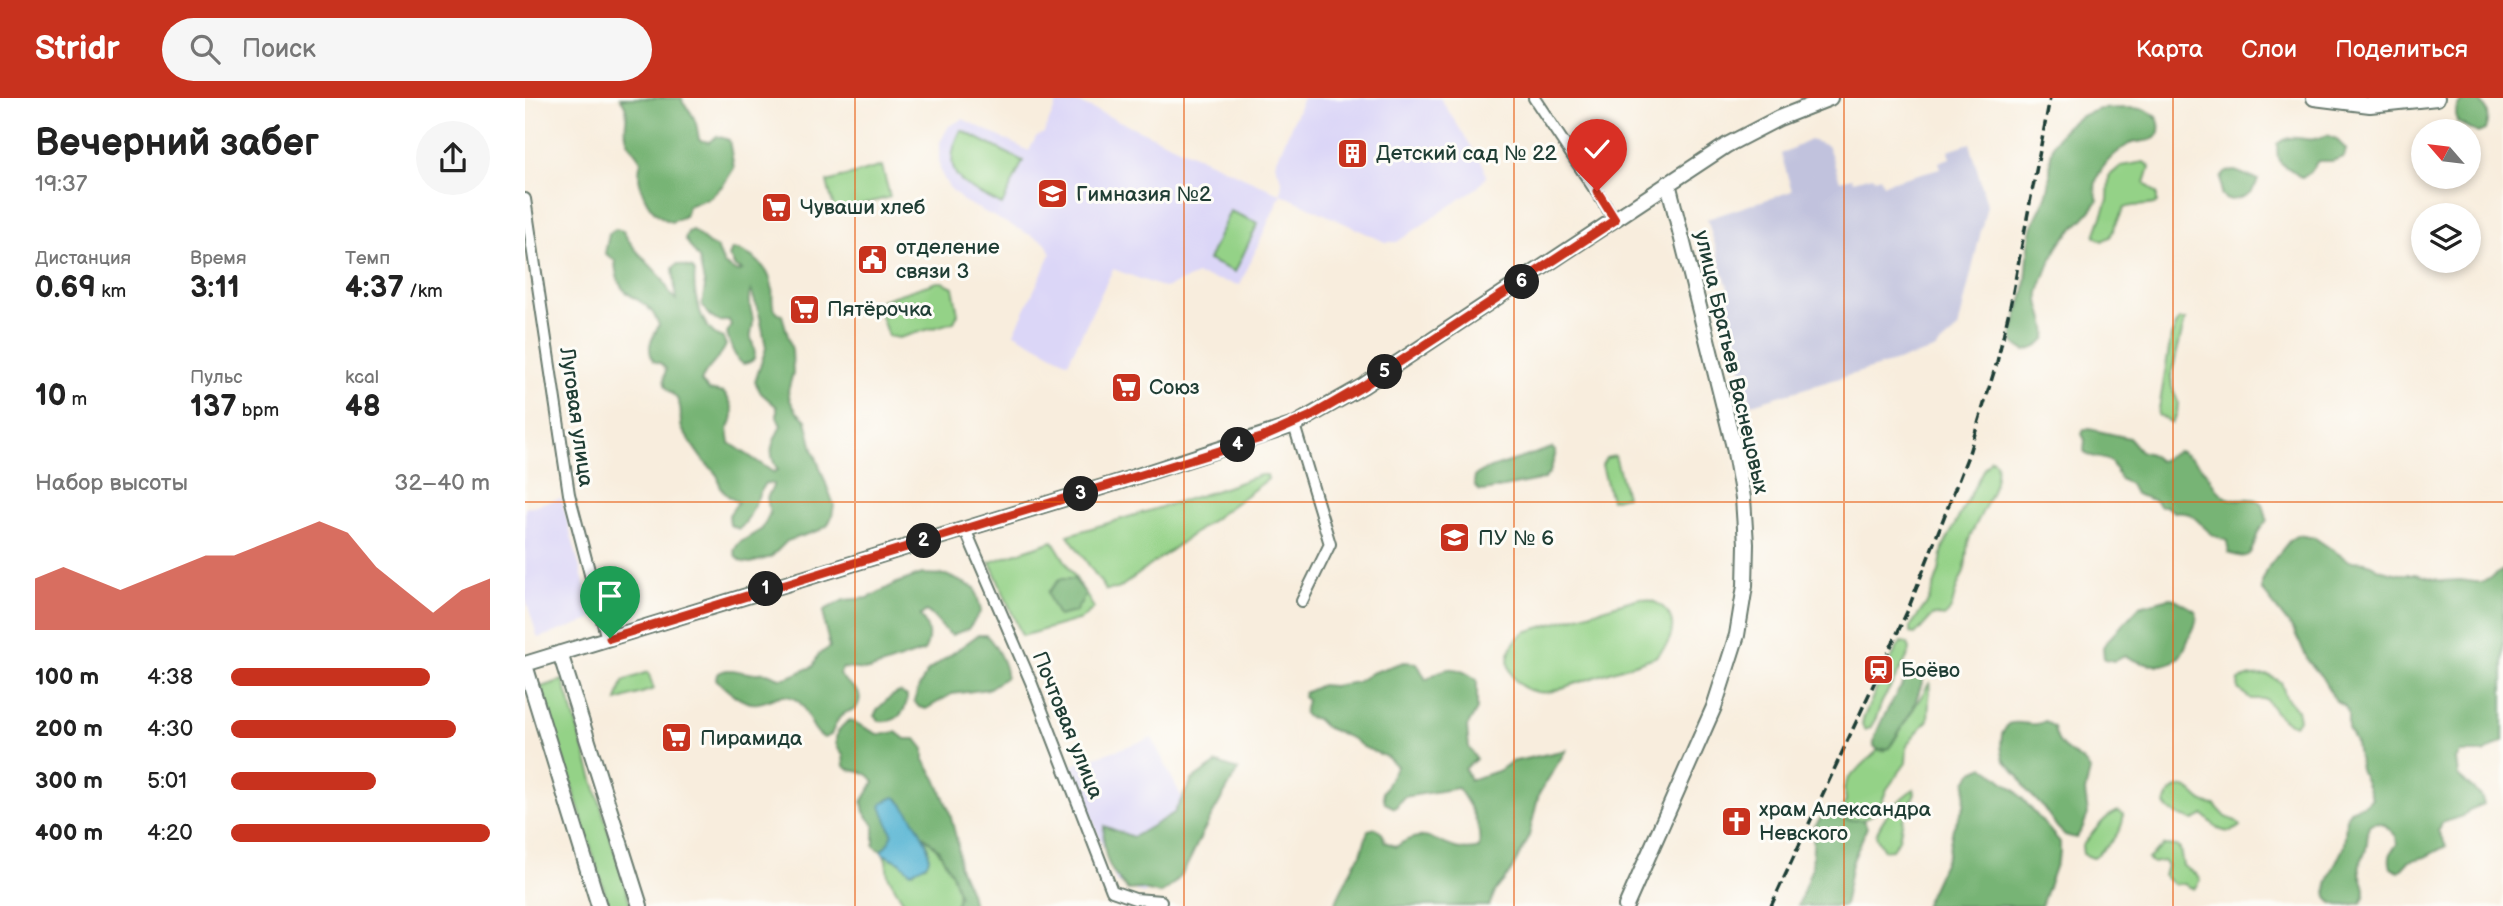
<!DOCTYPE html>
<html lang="ru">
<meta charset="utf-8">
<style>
:root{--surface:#fff;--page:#f6f6f6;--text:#222;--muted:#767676;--accent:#c8321e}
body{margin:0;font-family:"Balsamiq Sans",sans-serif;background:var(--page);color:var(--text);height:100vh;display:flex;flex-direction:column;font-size:26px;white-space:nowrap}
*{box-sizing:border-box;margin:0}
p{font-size:23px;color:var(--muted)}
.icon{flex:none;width:38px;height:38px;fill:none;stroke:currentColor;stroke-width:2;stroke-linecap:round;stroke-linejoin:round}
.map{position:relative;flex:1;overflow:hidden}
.sheet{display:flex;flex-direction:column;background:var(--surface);width:525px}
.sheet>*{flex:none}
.needle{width:46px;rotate:298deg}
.fabs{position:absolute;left:1886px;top:21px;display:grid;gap:14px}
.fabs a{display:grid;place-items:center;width:70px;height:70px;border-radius:50%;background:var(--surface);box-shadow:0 4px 10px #0003;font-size:35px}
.pin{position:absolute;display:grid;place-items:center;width:60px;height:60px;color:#fff;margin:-72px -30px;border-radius:50% 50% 50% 0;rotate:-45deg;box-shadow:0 0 7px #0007}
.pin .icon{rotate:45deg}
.km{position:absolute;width:35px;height:35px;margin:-18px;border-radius:50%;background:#222;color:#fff;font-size:19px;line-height:35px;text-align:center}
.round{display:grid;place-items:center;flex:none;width:74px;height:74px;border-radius:37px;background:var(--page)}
.summary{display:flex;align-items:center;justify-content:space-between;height:119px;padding:0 35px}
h1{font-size:38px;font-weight:700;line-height:52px}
.figures{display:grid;grid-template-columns:repeat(3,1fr);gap:10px;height:119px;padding:7px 35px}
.figures div{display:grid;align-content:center}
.figures b{font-size:30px;font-weight:700}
.figures small{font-size:19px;font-weight:400}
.figures p{font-size:19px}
.chart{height:196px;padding:14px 35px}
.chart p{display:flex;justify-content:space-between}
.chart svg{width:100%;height:126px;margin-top:7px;fill:var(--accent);opacity:.7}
ul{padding:0 35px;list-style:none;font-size:23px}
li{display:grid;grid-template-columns:112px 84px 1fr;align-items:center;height:52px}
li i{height:18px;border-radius:9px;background:var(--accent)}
header{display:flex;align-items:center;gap:42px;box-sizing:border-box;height:98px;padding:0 35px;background:var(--accent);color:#fff}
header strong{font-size:33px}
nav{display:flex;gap:38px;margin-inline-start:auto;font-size:24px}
.search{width:490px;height:63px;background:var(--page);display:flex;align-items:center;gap:18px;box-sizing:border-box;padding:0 24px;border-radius:38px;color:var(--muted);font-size:26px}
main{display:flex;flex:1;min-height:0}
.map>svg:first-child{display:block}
.built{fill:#dbd6f7}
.industrial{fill:#c1c2dd}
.green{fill:#94d287;stroke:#5a885e;stroke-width:2}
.forest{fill:#77b474;stroke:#4b7854;stroke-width:2}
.water{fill:#55b4d3;stroke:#3a7884;stroke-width:2}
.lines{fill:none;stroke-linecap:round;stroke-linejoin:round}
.minor-casing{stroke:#6b7b6f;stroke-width:14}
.major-casing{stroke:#6b7b6f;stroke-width:18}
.minor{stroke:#fff;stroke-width:10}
.major{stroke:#fff;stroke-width:14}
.rail{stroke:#1f3d34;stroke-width:3.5;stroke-dasharray:10 5;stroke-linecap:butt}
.route-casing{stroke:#fff;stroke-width:14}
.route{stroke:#c8321e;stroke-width:9}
.grid{fill:none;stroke:#e8590c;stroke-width:2;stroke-opacity:0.55}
.labels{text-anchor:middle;stroke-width:6;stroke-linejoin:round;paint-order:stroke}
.poi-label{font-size:21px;fill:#1f3d34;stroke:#fdfcf7;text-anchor:start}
.street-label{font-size:21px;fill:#1f3d34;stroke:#fdfcf7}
</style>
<header>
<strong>Stridr</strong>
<div class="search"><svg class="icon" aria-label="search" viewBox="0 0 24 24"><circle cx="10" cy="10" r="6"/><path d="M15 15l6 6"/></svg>Поиск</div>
<nav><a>Карта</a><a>Слои</a><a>Поделиться</a></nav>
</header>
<main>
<section class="sheet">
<div class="summary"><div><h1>Вечерний забег</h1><p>19:37</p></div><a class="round"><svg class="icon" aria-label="share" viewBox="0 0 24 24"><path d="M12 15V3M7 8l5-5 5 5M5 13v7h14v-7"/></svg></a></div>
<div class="figures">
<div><p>Дистанция</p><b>0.69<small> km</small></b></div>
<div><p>Время</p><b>3:11</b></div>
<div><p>Темп</p><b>4:37<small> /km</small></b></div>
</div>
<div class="figures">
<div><b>10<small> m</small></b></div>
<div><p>Пульс</p><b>137<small> bpm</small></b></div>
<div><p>kcal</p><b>48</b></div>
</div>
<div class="chart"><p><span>Набор высоты</span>32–40 m</p>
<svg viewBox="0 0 160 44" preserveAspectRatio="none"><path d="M0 44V26L10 22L20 26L30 30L40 26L50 22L60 18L70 18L80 14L90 10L100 6L110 10L120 22L130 30L140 38L150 30L160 26V44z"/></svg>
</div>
<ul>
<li><b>100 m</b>4:38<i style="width:77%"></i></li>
<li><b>200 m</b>4:30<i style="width:87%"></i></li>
<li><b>300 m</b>5:01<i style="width:56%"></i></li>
<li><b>400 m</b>4:20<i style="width:100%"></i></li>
</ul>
</section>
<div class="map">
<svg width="1978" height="808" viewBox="0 0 1978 808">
<rect width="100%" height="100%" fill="#fdfcf7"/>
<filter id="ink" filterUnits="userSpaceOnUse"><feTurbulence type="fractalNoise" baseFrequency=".0143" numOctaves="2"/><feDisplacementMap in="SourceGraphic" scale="14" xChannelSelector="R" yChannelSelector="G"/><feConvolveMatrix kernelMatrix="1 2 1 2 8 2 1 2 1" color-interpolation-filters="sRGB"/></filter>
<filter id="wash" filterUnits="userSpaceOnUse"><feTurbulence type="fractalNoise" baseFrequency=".00686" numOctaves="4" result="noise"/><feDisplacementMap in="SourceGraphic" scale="28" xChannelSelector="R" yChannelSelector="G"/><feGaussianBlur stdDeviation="1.57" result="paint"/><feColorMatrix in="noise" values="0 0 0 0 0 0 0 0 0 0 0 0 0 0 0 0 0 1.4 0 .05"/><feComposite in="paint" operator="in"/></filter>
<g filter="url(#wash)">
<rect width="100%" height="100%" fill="#f8eddd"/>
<path class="built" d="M534,0H543L756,96L757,82L750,66L778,0H915L959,68L961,79L953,89L872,144H860L756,96L715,187L672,177L640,190L588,171L543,264L489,235L526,156L521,145L438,103L423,88L415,73L414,60V46L424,28L438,21L504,53L511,39L519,35Z
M36,400L69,521L13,540L0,499V410Z
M627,640L674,734L643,782L618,796L591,784L547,667Z"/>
<path class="industrial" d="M1285,42L1303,48L1315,83L1327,80L1328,83L1348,78L1350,81L1355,79L1358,86L1415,70L1414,64L1425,60L1423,52L1445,45L1462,107L1433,231L1409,252L1227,306L1196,203L1206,200L1182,121L1267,93L1256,56Z"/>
<path class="green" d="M436,32L498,63L477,107C440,88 412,79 436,32Z
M1619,64L1625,69L1620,85L1632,96V105C1621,109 1610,106 1599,110L1585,139L1577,143L1570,138L1583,102L1584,78L1596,68Z
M357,68L365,99L310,114L302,84Z
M705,113L733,125L710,174L683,162Z
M412,184H418L428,189L433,216L429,224L374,240L363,238L353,210L356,202Z
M1654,222H1660L1646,278L1647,289L1653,304L1652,316L1647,325L1633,317L1646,238Z
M1090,358L1101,398L1086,402L1077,367L1081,360Z
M1466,361L1471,364C1475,392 1453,417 1444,442C1441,451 1442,460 1440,469C1439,476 1434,483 1432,490C1427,501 1430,511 1419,519L1408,517L1390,537L1385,535V529L1404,502L1414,474L1418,450L1459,370Z
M735,377H742L743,381L593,491L581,492L543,437L690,393Z
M528,443L569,510L556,521L497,538L465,464Z
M1114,500C1151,504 1158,537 1130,559L1025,594C985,599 968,556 1000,534Z
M1376,544L1382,545L1385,550L1384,556L1357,604L1351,620L1345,630L1340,632L1337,627L1338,621L1361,569Z
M123,574L129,591L92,603L98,583Z
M1743,577L1756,584L1761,599L1772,612L1774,621L1770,627C1756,623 1749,613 1741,601H1726L1713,591L1714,582L1726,578Z
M38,582L106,808H84L16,589Z
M1405,584L1403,622L1386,641L1382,648L1381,665L1362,691L1353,713L1338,722H1323L1315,718L1321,702L1319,690L1323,681L1353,652L1359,653L1367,646Z
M1655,689C1672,691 1669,705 1690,707L1701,719L1711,723L1715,728C1700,741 1689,728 1679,717L1669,722C1658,719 1647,717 1640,707C1643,697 1645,692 1655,689Z
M1389,691L1390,695L1378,721L1374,741L1367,751L1359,752L1351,738C1355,722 1375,699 1389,691Z
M1593,713L1598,716C1600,733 1581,750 1568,760L1558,756L1557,748C1567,737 1578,718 1593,713Z
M399,738C416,753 440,785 430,808H381L363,778L361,762L358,756L375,764L388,774L393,769L401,767C407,757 403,748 399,738Z
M1639,747L1651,748L1655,751L1658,768L1672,777L1675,782L1669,791L1659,786H1648L1639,778L1642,767L1638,763L1628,765L1623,761Z"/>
<path class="forest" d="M95,0H157L158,5C170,17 172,26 174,42L184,44L192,38L204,42L209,70L198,87L186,99L163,108L160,118L147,124C123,117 109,86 116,63C113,57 107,51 103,44C95,27 109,16 95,0Z
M1942,0C1961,0 1966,15 1960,32L1953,35L1932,24C1930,12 1930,6 1942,0Z
M1575,11C1591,11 1629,4 1634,25C1635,30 1634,36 1630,40C1623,45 1612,42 1604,46C1586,57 1562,80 1573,102C1566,115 1555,124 1545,134C1529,148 1522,172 1515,191C1507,214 1543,243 1500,253C1495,250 1490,248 1488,242C1485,234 1496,206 1499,196C1504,173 1501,148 1508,127C1513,113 1522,102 1524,87C1527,70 1522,56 1532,40C1542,24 1557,16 1575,11Z
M1802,37L1810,40L1821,51L1819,59L1807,63H1793L1783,76L1777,80C1771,77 1768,72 1763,70C1750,62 1753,60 1752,46C1770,31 1780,49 1802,37Z
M1710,73L1733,82C1728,96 1717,102 1702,102L1696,97V80L1701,74Z
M91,131L98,133C107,151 122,163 135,178C142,186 143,196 151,202L148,170L152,166L167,170L170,174C167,194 176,234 198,240L201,247C196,261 179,271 176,284L184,292L199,295C209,307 211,318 203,331L205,345L248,374L253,372C241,354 248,344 256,328L252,319V309L236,295L230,284L241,250L235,219L226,192C220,207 228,210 228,224C228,230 225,235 226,240C229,251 236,264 218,266C209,260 205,246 202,235L206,227L204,222C191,227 182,217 177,206L180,189L174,161L160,141L163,134L167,132L184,146L192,150L199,166L212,174L217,172L210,169L204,158L207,151C226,154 244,169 247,188C249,202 243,209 257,217L267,252L268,275L263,293L265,302L271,313L281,322L288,351L309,407L307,418L303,427L295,432L262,443L246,459L226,465L218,464L211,459L209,452L214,445L237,431L245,415L242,400L249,386L240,385C231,399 226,422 214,431L205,427L204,417L213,404C206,401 200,396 196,390C194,386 194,382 193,379C190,373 183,368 178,362C175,359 158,333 157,331C154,323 157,316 155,309C152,290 134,298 141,271L135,265L128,263C121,245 127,243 134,227C120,190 92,210 90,163L80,155L84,136Z
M1564,331L1604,340L1615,353L1625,356L1634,363C1642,361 1645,355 1654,353C1663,358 1674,366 1680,373C1687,381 1692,394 1701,399C1717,408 1737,387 1742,422C1739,427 1733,432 1732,437C1727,455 1725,464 1704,455L1702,443C1697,441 1691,439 1687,436C1674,427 1667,410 1649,414L1640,408H1634L1631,403L1610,396L1605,386L1595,381C1584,357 1587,364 1563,357L1559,353L1560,342L1557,336L1559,332Z
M1027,350L1031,354L1025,374L1019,381L959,393L953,392L949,386L950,378L957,373Z
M1773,437L1790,440L1824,463L1841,464L1848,467L1853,471L1874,476H1891L1917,483L1935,482L1950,484H1958L1978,472V643L1959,655H1935L1931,661L1933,678L1956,698L1959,706L1944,712L1938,718L1916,725L1913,733L1921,748L1900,759L1884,763L1874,774L1866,770C1863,760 1865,755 1872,746L1871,738L1859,726L1851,724L1844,727C1842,735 1843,743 1841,750C1841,756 1836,761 1835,767C1831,781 1847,787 1836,805C1830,806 1821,808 1814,807C1785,802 1814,762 1818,750C1822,737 1818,727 1825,712L1841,706L1847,700L1835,671L1831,646L1823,631V614L1819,607L1811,603L1796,578L1784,564L1769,533L1737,492V484L1744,468L1765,442Z
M397,476L421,477L450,490L456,513L443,531L427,537C415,531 412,519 401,513L395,518C404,528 406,541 399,553L344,572L318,570L314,576C323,590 344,591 330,612C315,613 311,624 306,637L299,640C283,631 283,607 270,601C255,593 247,603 233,605C219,608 200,591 191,581L192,576C204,568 212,574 224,575C230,576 235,574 241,575C247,576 251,580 257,580C268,580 277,571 288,569L293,557L305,549L299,525V512L319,502L343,500L372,485Z
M535,481H549L561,496L550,514L533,518L525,502L523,494Z
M1645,500L1650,501L1671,513C1673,524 1669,530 1664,540C1661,546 1659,555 1653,560C1638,573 1616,566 1600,558L1589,563L1579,561L1578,549L1582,543L1615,508Z
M453,537H461C470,546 482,567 481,579L463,591L427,596L401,611L394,609L389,603L394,589L403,573Z
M879,564L892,565L901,582C921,567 931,567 952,582V611L942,629L944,649L951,661L940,671L945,682L975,672L986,664L1041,652L1014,696L1003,742L985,775L971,792L964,808H809L830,764L836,756L843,732L851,730L857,735L860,744L871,749C906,721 919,760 954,750C957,726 946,709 933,690L879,699L870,710L860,705L858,694L872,668L862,659L838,649L828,641L800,629L792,621L782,619L779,615L782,602L778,599L779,595L796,587L808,588L832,584L846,575Z
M1391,572L1399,579L1388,611L1364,650L1353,652L1349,648C1347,635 1378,580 1391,572Z
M375,594L382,598C382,615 371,625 355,623L349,618C353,609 366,597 375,594Z
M325,622L354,637L371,634L380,641H391L399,651V662L411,681L424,712L433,747L434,769L445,794L448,808H430L434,797L427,776L413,751L393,733L374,701L366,700L359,704L357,711C362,720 372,735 364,745C362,748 359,750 356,753L349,748V727L339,714L337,704L349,684C341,669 328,677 319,668L318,657C306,645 310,631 325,622Z
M1520,623L1529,629C1533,658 1555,653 1565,672L1560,694L1563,716L1557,731L1551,740L1540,737L1532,729L1518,709L1502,693L1494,678L1479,662L1476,648L1477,636L1483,626C1497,621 1507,631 1520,623Z
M692,665L713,672C701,693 689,713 678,734C665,759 661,781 635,796L615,791L603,792C583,772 577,757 579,728L608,739L649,715L667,682Z
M1459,669C1471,676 1478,685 1490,692L1535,744V755L1516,808H1399L1423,756L1428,730L1439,708L1441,684L1448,674Z
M1299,716H1308L1323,722H1338L1342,729L1327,765L1319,808H1273L1287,769L1289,729Z"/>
<path class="water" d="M370,699C381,706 409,750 403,763C401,768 389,772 385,774L375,764L358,756L356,753L365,743L367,735L356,708L359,704Z"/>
</g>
<g filter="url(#ink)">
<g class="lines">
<defs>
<path id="minor" d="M1009,0L1090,122
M0,101L44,396L82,541
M769,327L805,446L777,503
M440,431L506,584L587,793L610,801L636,803"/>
<path id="major" d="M1789,0L1845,7L1912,0
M35,555L115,808
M0,566L597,383L769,327L838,288L1202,47L1254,20L1305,0
M0,567L74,808
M1101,808L1189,609L1212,537L1220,488L1221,446L1218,400L1209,349L1143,85"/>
</defs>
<use href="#minor" class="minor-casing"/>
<use href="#major" class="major-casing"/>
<use href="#minor" class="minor"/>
<use href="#major" class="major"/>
<path class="rail" d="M1246,808L1382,514L1444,355L1472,264L1485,209L1525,0"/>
</g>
</g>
<g class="lines" filter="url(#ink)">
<defs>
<path id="route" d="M85,540L675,359L736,340L786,318L838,288L1090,122L1072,93"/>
</defs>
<use href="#route" class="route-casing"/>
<use href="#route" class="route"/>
</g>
<path class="grid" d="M330,0V808M659,0V808M989,0V808M1319,0V808M1648,0V808M0,404H1978"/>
<defs>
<symbol id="building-square" viewBox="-11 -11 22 22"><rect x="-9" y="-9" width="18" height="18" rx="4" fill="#c8321e" stroke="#fdfcf7"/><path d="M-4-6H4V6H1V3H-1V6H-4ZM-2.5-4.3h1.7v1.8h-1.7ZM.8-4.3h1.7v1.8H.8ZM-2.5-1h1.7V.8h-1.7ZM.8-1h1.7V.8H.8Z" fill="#fff"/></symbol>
<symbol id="school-square" viewBox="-11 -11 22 22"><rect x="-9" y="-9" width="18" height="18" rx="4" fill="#c8321e" stroke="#fdfcf7"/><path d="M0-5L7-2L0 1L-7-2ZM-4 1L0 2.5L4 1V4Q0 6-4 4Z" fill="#fff"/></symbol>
<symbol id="supermarket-square" viewBox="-11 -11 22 22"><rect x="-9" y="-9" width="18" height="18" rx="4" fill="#c8321e" stroke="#fdfcf7"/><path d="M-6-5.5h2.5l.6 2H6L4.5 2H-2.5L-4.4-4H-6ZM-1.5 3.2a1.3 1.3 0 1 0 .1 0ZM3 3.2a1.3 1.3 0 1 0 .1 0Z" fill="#fff"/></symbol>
<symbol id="civic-square" viewBox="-11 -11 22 22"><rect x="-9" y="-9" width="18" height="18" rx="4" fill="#c8321e" stroke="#fdfcf7"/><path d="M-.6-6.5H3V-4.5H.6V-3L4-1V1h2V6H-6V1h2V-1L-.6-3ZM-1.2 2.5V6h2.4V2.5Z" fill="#fff"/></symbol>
<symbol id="university-square" viewBox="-11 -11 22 22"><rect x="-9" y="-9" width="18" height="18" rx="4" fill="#c8321e" stroke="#fdfcf7"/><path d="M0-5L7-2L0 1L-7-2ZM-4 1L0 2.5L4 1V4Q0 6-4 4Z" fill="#fff"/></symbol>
<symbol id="station-square" viewBox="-11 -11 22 22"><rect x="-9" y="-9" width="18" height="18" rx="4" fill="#c8321e" stroke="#fdfcf7"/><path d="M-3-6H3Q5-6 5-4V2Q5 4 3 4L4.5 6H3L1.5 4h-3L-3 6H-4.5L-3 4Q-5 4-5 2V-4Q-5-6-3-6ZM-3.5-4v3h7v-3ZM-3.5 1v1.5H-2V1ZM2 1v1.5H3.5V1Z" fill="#fff"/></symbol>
<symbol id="church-square" viewBox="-11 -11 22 22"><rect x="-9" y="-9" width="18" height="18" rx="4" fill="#c8321e" stroke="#fdfcf7"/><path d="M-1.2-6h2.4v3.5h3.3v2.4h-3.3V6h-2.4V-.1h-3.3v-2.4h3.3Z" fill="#fff"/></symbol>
</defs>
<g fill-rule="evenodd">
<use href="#building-square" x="810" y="38" width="35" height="35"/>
<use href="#school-square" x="510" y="78" width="35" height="35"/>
<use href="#supermarket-square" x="234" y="92" width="35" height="35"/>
<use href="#civic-square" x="330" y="144" width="35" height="35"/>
<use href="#supermarket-square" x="262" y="194" width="35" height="35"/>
<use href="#supermarket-square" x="584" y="272" width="35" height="35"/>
<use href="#university-square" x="912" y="422" width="35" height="35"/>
<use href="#station-square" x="1336" y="554" width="35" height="35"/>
<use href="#supermarket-square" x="134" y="622" width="35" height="35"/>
<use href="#church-square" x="1194" y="706" width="35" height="35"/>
</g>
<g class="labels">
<g class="poi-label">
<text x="851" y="62">Детский сад № 22</text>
<text x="551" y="103">Гимназия №2</text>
<text x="275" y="116">Чуваши хлеб</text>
<text x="371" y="156">отделение<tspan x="371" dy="24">связи 3</tspan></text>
<text x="302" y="218">Пятёрочка</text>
<text x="624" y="296">Союз</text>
<text x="953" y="447">ПУ № 6</text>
<text x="1376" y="579">Боёво</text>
<text x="175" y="647">Пирамида</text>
<text x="1234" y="718">храм Александра<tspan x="1234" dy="24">Невского</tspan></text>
</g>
<g class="street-label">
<text transform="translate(1207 264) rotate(77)" y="7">улица Братьев Васнецовых</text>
<text transform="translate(52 319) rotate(82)" y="7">Луговая улица</text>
<text transform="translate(543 627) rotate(68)" y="7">Почтовая улица</text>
</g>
</g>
</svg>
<div class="fabs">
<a><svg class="needle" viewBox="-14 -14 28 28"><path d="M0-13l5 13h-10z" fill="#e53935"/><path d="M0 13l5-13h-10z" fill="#767676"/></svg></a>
<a><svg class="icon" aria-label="layers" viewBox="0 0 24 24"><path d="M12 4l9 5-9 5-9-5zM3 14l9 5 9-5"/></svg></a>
</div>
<div class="pin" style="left:85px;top:540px;background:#1e9e55"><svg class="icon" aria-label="arrive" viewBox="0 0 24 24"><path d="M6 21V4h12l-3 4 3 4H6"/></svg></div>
<div class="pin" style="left:1072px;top:93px;background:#d93025"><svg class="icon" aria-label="check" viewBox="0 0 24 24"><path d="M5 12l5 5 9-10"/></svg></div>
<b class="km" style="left:241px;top:491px">1</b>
<b class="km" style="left:399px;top:443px">2</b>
<b class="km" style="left:556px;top:396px">3</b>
<b class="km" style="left:713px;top:347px">4</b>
<b class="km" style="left:860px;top:274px">5</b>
<b class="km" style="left:997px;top:184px">6</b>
</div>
</main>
